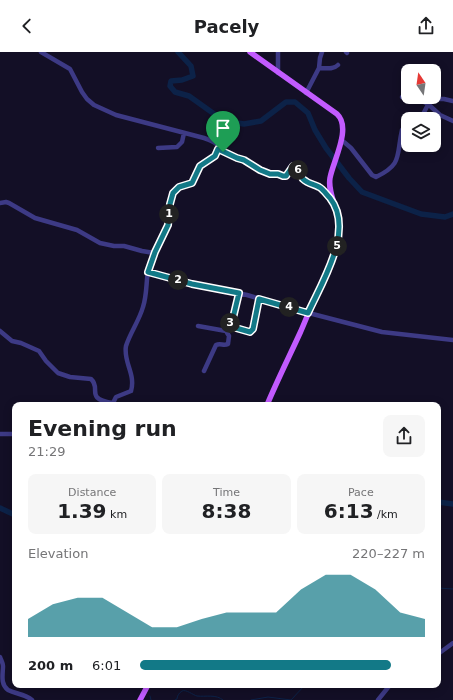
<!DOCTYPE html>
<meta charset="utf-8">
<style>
:root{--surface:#fff;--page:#f6f6f6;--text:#202124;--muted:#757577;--accent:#127987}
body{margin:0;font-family:"DejaVu Sans",sans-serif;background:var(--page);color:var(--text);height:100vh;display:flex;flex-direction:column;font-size:15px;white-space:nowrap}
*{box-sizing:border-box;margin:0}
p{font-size:13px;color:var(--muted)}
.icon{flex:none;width:22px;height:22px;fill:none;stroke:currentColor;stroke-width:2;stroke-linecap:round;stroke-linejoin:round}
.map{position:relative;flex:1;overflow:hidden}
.details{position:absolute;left:12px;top:350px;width:429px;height:286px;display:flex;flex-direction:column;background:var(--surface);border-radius:8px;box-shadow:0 2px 10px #0003}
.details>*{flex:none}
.needle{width:26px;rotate:347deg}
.tools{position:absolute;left:401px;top:12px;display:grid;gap:8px}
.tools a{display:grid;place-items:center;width:40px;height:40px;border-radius:8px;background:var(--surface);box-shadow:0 2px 10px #0003;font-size:20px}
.pin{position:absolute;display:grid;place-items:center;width:34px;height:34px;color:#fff;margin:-41px -17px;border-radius:50% 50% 50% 0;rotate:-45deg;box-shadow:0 0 4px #0007}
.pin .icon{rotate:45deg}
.km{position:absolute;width:20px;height:20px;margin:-10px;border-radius:50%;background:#222;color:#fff;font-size:11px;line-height:20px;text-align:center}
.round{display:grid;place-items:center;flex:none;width:42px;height:42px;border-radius:8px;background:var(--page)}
.summary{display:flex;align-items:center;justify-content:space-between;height:68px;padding:0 16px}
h1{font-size:22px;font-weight:700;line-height:30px}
.metrics{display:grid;grid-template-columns:repeat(3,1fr);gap:6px;height:68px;padding:4px 16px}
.metrics div{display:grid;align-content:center;border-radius:8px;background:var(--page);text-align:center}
.metrics b{font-size:20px;font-weight:700}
.metrics small{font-size:11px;font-weight:400}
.metrics p{font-size:11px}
.chart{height:112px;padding:8px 16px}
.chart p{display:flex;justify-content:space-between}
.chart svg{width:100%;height:72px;margin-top:4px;fill:var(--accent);opacity:.7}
ul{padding:0 16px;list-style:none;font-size:13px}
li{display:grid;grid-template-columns:64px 48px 1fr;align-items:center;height:30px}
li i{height:10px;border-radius:5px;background:var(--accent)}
header{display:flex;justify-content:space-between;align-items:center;height:52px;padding:0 16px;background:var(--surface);font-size:18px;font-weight:700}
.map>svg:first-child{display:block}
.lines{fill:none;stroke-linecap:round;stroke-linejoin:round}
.stream{stroke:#0c2248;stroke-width:1}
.river{stroke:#0c2248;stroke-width:5.5}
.minor{stroke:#3d3a85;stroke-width:4.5}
.major{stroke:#c25bff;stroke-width:5.5}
.route-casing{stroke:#fff;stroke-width:8}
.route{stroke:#127987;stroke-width:5}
</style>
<header><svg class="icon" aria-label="back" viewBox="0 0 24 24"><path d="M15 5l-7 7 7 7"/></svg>Pacely<svg class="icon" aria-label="share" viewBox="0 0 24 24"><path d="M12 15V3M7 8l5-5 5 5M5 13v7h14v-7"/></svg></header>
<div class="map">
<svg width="453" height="648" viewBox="0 0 453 648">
<rect width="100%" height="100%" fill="#130f26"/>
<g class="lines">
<path class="stream" d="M438,536L453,537
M150,644L151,648
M175,648L177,647C177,644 179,641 182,639C186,637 193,643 197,644C206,645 216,642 223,648
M251,648L268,645L291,648L305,633"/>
<path class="river" d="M178,0L191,14L193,24L182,28L171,29L170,34L175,40L189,44L224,69L244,72L261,69L286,50H295L308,61L315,78L326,96L349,126L362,140L421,162L445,165L453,162
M438,450L453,452
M0,456L15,463"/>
<path class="minor" d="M41,0L70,17L82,40L87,47L94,53L116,63L204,86C213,89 225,93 214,105C211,109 205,110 201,114C196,117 194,126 192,131C185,135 177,133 174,141C168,151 172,164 168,174C161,189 152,202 148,219C146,231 147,243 143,255C139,269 130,281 126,294C123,310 136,322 131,339L116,345L112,353
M346,0L347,1
M319,16C325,16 333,18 338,13
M278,21V0
M306,41L319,16L320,6L322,0
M402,45L420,48L428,52L440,63L453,69
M415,63L421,66
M422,67L421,66L431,47H444L453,49
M341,88L344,90L351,96L372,123L376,125C403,112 396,104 402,78L404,75H408
M158,96L177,95L182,90L184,81
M218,97L237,106L244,108L260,119L270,122L278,121L283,124H286L290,115L295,114L303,127L310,131L320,135L332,149
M0,151L6,150L9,151L35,166L77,178L100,191L114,194H124L142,199L154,201
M148,219L192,232L247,243L301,259L382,280L453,288
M198,274L226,279L233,266L239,241
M229,274L251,280L259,247
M0,279L12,289L21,291L39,299L46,309L58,321L70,325L91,327C102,337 84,346 112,351
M204,319L216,293C220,291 224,294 228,292L229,284L226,279
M0,382H15
M438,602L453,591
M0,605C1,608 3,611 3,614C3,622 0,632 8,638C16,642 25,642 32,648
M378,648L390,633"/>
<path class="major" d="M250,0L337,62C352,76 333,109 330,126C328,138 334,149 337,161C339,171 339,182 337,191C333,211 322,229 314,248C309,259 305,270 300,281C289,305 277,329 267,353
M140,648L148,633"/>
</g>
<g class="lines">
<defs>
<path id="route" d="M218,97L237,106L244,108L260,118L270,122H278L283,124H286L293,114H295C298,118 300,123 303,127C308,132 314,132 319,135C323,137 327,143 330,146C355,178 322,230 308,261L259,247L253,277L250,280L229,274L233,266L239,241L192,232L148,220L155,200L168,173L170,152L173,141L179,135L192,131L200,114L215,104Z"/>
</defs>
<use href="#route" class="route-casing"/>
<use href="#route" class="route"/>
</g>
</svg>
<div class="tools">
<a><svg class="needle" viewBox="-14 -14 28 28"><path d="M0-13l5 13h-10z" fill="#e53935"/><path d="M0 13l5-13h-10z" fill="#757577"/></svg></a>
<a><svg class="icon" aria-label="layers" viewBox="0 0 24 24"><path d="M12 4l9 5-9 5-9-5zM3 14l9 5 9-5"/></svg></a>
</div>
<div class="pin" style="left:223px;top:100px;background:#1e9e55"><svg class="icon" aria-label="arrive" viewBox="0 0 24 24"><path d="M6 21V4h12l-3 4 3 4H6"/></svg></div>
<b class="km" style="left:169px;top:162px">1</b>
<b class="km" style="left:178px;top:228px">2</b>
<b class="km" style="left:230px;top:271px">3</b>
<b class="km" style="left:289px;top:255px">4</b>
<b class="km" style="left:337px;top:194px">5</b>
<b class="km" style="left:298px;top:118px">6</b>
<section class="details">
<div class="summary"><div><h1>Evening run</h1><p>21:29</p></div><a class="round"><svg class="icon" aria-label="share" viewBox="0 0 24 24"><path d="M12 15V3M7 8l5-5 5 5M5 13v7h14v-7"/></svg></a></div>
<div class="metrics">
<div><p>Distance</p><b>1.39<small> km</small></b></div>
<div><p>Time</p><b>8:38</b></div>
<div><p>Pace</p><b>6:13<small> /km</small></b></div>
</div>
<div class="chart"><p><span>Elevation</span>220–227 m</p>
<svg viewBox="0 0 160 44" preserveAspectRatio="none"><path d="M0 44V33L10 24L20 20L30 20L40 29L50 38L60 38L70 33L80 29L90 29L100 29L110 15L120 6L130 6L140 15L150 29L160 33V44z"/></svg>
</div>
<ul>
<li><b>200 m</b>6:01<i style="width:88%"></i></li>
</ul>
</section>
</div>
